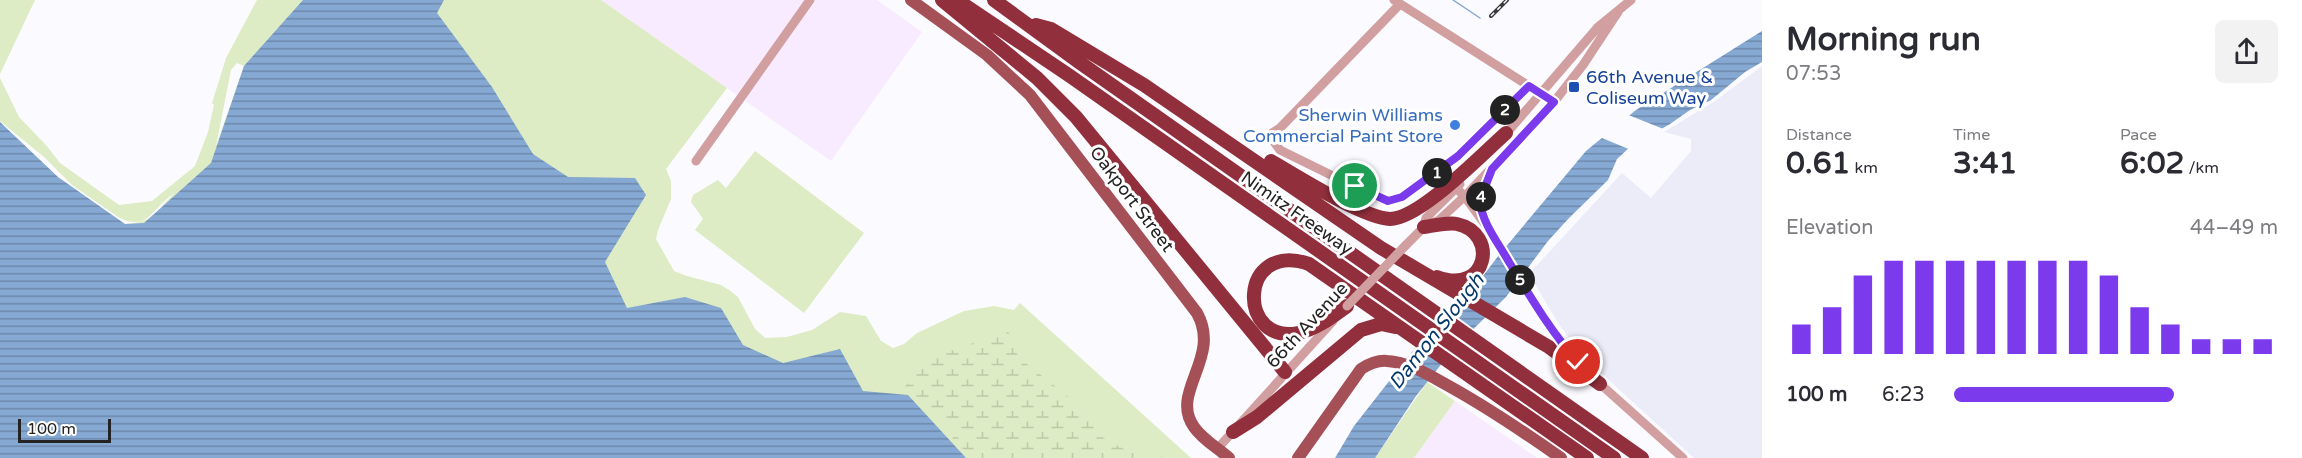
<!DOCTYPE html>
<meta charset="utf-8">
<style>
:root{--surface:#fff;--page:#f2f2f3;--text:#2b2b33;--muted:#7c7c81;--accent:#7c3aed}
body{margin:0;font-family:"Varela Round",sans-serif;background:var(--page);color:var(--text);height:100vh;display:flex;flex-direction:column;font-size:22px;white-space:nowrap}
*{box-sizing:border-box;margin:0}
p{font-size:20px;color:var(--muted)}
.icon{flex:none;width:33px;height:33px;fill:none;stroke:currentColor;stroke-width:2;stroke-linecap:round;stroke-linejoin:round}
.map{position:relative;flex:1;overflow:hidden}
.drawer{display:flex;flex-direction:column;background:var(--surface);width:540px}
.drawer>*{flex:none}
.scale{position:absolute;left:18px;bottom:15px;width:93px;box-sizing:border-box;padding-left:6px;border:3px solid #232324;border-top:0;font-size:16px;line-height:21px;white-space:nowrap;color:#232324;-webkit-text-stroke:4px #fff;paint-order:stroke}
.pin{position:absolute;display:grid;place-items:center;width:51px;height:51px;color:#fff;margin:-26px;border:3px solid #fff;border-radius:50%;box-shadow:0 2px 6px #0007}
.km{position:absolute;width:30px;height:30px;margin:-15px;border-radius:50%;background:#222;color:#fff;font-size:16px;line-height:30px;text-align:center}
.round{display:grid;place-items:center;flex:none;width:63px;height:63px;border-radius:9px;background:var(--page)}
.head{display:flex;align-items:center;justify-content:space-between;height:102px;padding:0 24px}
h1{font-size:33px;font-weight:700;line-height:45px}
.stats{display:grid;grid-template-columns:repeat(3,1fr);gap:9px;height:102px;padding:6px 24px}
.stats div{display:grid;align-content:center}
.stats b{font-size:30px;font-weight:700}
.stats small{font-size:16px;font-weight:400}
.stats p{font-size:16px}
.chart{height:168px;padding:12px 24px}
.chart p{display:flex;justify-content:space-between}
.chart svg{width:100%;height:108px;margin-top:6px;stroke:var(--accent);stroke-width:6}
ul{padding:0 24px;list-style:none;font-size:20px}
li{display:grid;grid-template-columns:96px 72px 1fr;align-items:center;height:45px}
li i{height:15px;border-radius:8px;background:var(--accent)}
main{display:flex;flex:1;min-height:0}
.map>svg:first-child{display:block}
.built{fill:#ececf8}
.industrial{fill:#f9ebff}
.green{fill:#ddecc4;fill-rule:evenodd}
.wetland{fill:url(#wetland-marsh)}
.water{fill:url(#water-rules)}
.pier{fill:#fafaff}
.lines{fill:none;stroke-linecap:round;stroke-linejoin:round}
.stream{stroke:#86a9d3;stroke-width:1.5}
.minor{stroke:#d19fa0;stroke-width:9}
.major{stroke:#a54f56;stroke-width:12}
.highway{stroke:#922f3c;stroke-width:14}
.rail-casing{stroke:#3a3a3b;stroke-width:4}
.rail{stroke:#fff;stroke-width:1.5;stroke-dasharray:4.5;stroke-linecap:butt}
.minor-bridge{stroke:#d19fa0;stroke-width:9}
.route-casing{stroke:#fff;stroke-width:12}
.route{stroke:#7c3aed;stroke-width:8}
.transit-dot{fill:#1a4fb4;stroke:#fff;stroke-width:2}
.shop-dot{fill:#3f7fe0;stroke:#fff;stroke-width:2}
.labels{text-anchor:middle;stroke-width:6;stroke-linejoin:round;paint-order:stroke}
.transit-label{font-size:18px;fill:#164399;stroke:#fff;text-anchor:start}
.shop-label{font-size:18px;fill:#366cbe;stroke:#fff;text-anchor:end}
.street-label{font-size:18px;fill:#232324;stroke:#fff}
.water-label{font-size:20px;font-style:italic;fill:#05386c;stroke:#fff}
</style>
<main>
<div class="map">
<svg width="1762" height="458" viewBox="0 0 1762 458">
<defs>
<pattern id="wetland-marsh" width="20" height="14" patternUnits="userSpaceOnUse" patternTransform="scale(1.5)"><rect width="20" height="14" fill="#ddecc4"/><path d="M1 5h8M5 5V1M11 12h8M15 12V8" fill="none" stroke="#bdcaa8"/></pattern>
<pattern id="water-rules" width="6" height="5" patternUnits="userSpaceOnUse" patternTransform="scale(1.5)"><rect width="6" height="5" fill="#86a9d3"/><path d="M0 2.5h6" fill="none" stroke="#6d89ab"/></pattern>
</defs>
<rect width="100%" height="100%" fill="#fafaff"/>
<path class="built" d="M1762,66V458H1694L1587,360L1560,326L1529,274L1622,173L1651,198L1691,151V139L1664,132L1715,101Z"/>
<path class="industrial" d="M601,0H877L922,32L831,161Z
M1455,401L1537,458H1414Z"/>
<path class="green" d="M0,0H35L0,74Z
M257,0H601L727,88L666,169L671,181V199L658,230L656,239L674,271L687,276L721,285L729,290L738,297L755,329L765,338L787,337L812,330L840,312L866,316L881,341L893,348L904,344L917,333L964,311L994,306L1014,310L1020,303L1191,458H64L100,207L125,224C157,221 153,213 175,193C154,204 149,234 118,217L72,185L44,157L0,121V78L19,117L46,145L60,163L119,205L152,201L195,166L208,132L214,105L212,103L226,58ZM237,63L244,66L216,146L231,70Z
M755,151L864,233L804,313L695,230L703,219L691,202L693,195L718,180L726,188Z
M1427,382L1455,401L1414,458H1375Z"/>
<path class="wetland" d="M1003,329L1009,333L1017,354L1022,360L1090,414L1095,430L1100,436L1126,450L1149,452L1163,458H971L972,454L951,442L956,430L952,427C937,427 942,425 934,414L922,411L903,388C918,377 921,358 936,347L956,351Z"/>
<path class="water" d="M303,0H444L437,13L492,87L533,154L568,177L635,178L646,195L605,262L627,308L685,297L721,308L743,345L783,363L840,349L863,391L908,395L966,458H0V122L58,177L125,224L144,223L211,163L244,66Z
M1762,31V62L1745,72L1711,100L1690,110L1670,124L1630,147L1617,159L1608,180L1569,218L1548,241L1506,297L1455,347L1416,396L1375,458H1335L1354,426L1415,348L1457,310L1499,255L1586,151L1636,110Z"/>
<path class="pier" d="M1626,114L1666,130L1631,150L1597,136Z
M1451,312L1475,330L1452,356L1424,336Z"/>
<g class="lines">
<path class="stream" d="M1453,0L1480,18"/>
<path class="minor" d="M1394,0L1554,102
M1400,4L1280,128L1269,135L1280,150L1380,199L1388,201L1402,197L1445,167L1472,144L1529,86
M1504,136L1598,27L1631,0
M696,161L810,0
M1456,188C1470,200 1478,217 1490,230L1542,317L1579,364
M1487,223L1480,200L1490,174
M1424,227L1426,218L1460,184
M1406,245L1424,227L1439,220L1465,196L1554,102L1583,65L1618,12
M1598,382L1683,458
M1218,448L1333,321"/>
<path class="major" d="M911,0L987,55L1030,95L1197,313C1222,358 1169,392 1194,427C1203,440 1218,448 1229,458
M1298,458L1361,369C1369,364 1377,360 1387,361C1408,362 1429,375 1447,385C1487,407 1524,432 1561,458"/>
<path class="highway" d="M942,0L1037,78L1076,117L1285,372
M957,0L1070,76L1614,458
M994,0L1079,62L1642,458
M1036,25L1051,29L1144,85L1381,248L1549,347L1600,384
M1271,161C1297,176 1363,218 1390,219C1420,219 1482,154 1506,133
M1424,227C1434,226 1447,222 1457,224C1499,233 1488,296 1437,277
M1347,306C1332,317 1317,329 1298,333C1237,345 1238,240 1309,264L1587,458
M1233,432L1257,417L1361,330L1381,324L1395,327"/>
<defs>
<path id="rail" d="M1491,16L1507,0"/>
</defs>
<use href="#rail" class="rail-casing"/>
<use href="#rail" class="rail"/>
<path class="minor-bridge" d="M1347,306L1406,245"/>
</g>
<g class="lines">
<defs>
<path id="route" d="M1355,186L1388,201L1402,197L1458,156L1529,86L1554,102L1492,169L1480,200C1481,222 1499,244 1509,262C1531,298 1551,332 1578,362"/>
</defs>
<use href="#route" class="route-casing"/>
<use href="#route" class="route"/>
</g>
<rect class="transit-dot" x="1568" y="81" width="12" height="12" rx="3"/>
<circle class="shop-dot" cx="1455" cy="125" r="6"/>
<g class="labels">
<g class="transit-label">
<text x="1586" y="83">66th Avenue &amp;<tspan x="1586" dy="21">Coliseum Way</tspan></text>
</g>
<g class="shop-label">
<text x="1443" y="121">Sherwin Williams<tspan x="1443" dy="21">Commercial Paint Store</tspan></text>
</g>
<g class="street-label">
<text transform="translate(1132 199) rotate(53)" y="6">Oakport Street</text>
<text transform="translate(1297 213) rotate(35)" y="6">Nimitz Freeway</text>
<text transform="translate(1307 325) rotate(-47)" y="6">66th Avenue</text>
</g>
<g class="water-label">
<text transform="translate(1436 331) rotate(-52)" y="7">Damon Slough</text>
</g>
</g>
</svg>
<div class="scale">100 m</div>
<div class="pin" style="left:1355px;top:186px;background:#1e9e55"><svg class="icon" aria-label="arrive" viewBox="0 0 24 24"><path d="M6 21V4h12l-3 4 3 4H6"/></svg></div>
<div class="pin" style="left:1578px;top:362px;background:#d93025"><svg class="icon" aria-label="check" viewBox="0 0 24 24"><path d="M5 12l5 5 9-10"/></svg></div>
<b class="km" style="left:1437px;top:173px">1</b>
<b class="km" style="left:1505px;top:110px">2</b>
<b class="km" style="left:1481px;top:197px">4</b>
<b class="km" style="left:1520px;top:280px">5</b>
</div>
<section class="drawer">
<div class="head"><div><h1>Morning run</h1><p>07:53</p></div><a class="round"><svg class="icon" aria-label="share" viewBox="0 0 24 24"><path d="M12 15V3M7 8l5-5 5 5M5 13v7h14v-7"/></svg></a></div>
<div class="stats">
<div><p>Distance</p><b>0.61<small> km</small></b></div>
<div><p>Time</p><b>3:41</b></div>
<div><p>Pace</p><b>6:02<small> /km</small></b></div>
</div>
<div class="chart"><p><span>Elevation</span>44–49 m</p>
<svg viewBox="0 0 160 44" preserveAspectRatio="none"><path d="M5 44V32M15 44V25M25 44V12M35 44V6M45 44V6M55 44V6M65 44V6M75 44V6M85 44V6M95 44V6M105 44V12M115 44V25M125 44V32M135 44V38M145 44V38M155 44V38"/></svg>
</div>
<ul>
<li><b>100 m</b>6:23<i style="width:68%"></i></li>
</ul>
</section>
</main>
